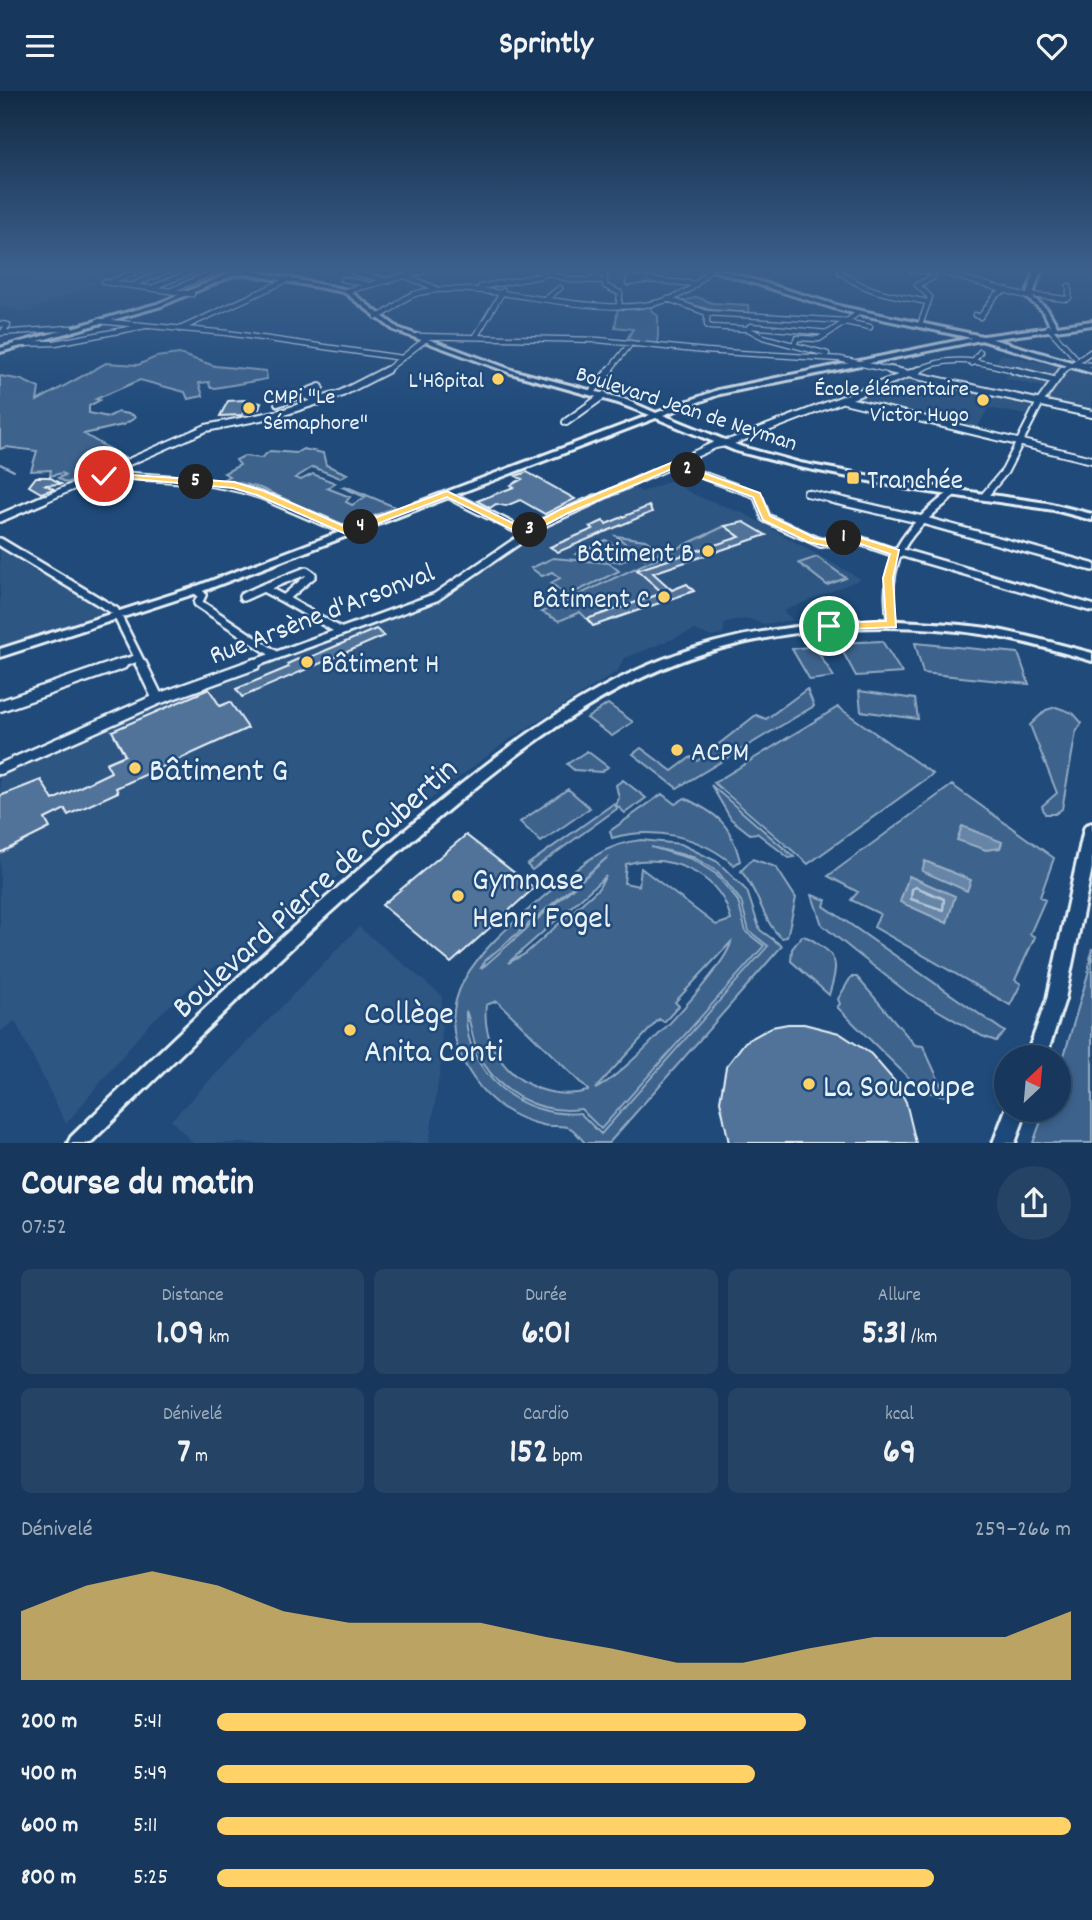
<!DOCTYPE html>
<html lang="fr">
<meta charset="utf-8">
<style>
:root{--surface:#17385c;--page:#244365;--text:#f1f3f6;--muted:#9eacbb;--line:#365272;--accent:#ffd166}
body{margin:0;font-family:Dekko,sans-serif;background:var(--page);color:var(--text);height:100vh;display:flex;flex-direction:column;font-size:26px;white-space:nowrap}
*{box-sizing:border-box;margin:0}
p{font-size:23px;color:var(--muted)}
.icon{flex:none;width:38px;height:38px;fill:none;stroke:currentColor;stroke-width:2;stroke-linecap:round;stroke-linejoin:round}
.map{position:relative;height:1052px;overflow:hidden}
.drawer{display:flex;flex-direction:column;background:var(--surface);flex:1}
.drawer>*{flex:none}
.needle{width:46px;rotate:26deg}
.fabs{position:absolute;left:994px;top:954px;display:grid;gap:14px}
.fabs a{display:grid;place-items:center;width:77px;height:77px;border-radius:50%;background:var(--surface);box-shadow:0 4px 10px #0003,0 0 0 2px var(--line);font-size:35px}
.pin{position:absolute;display:grid;place-items:center;width:60px;height:60px;color:#fff;margin:-30px;border:4px solid #fff;border-radius:50%;box-shadow:0 2px 7px #0007}
.km{position:absolute;width:35px;height:35px;margin:-18px;border-radius:50%;background:#222;color:#fff;font-size:19px;line-height:35px;text-align:center}
.round{display:grid;place-items:center;flex:none;width:74px;height:74px;border-radius:37px;background:var(--page)}
.head{display:flex;align-items:center;justify-content:space-between;height:119px;padding:0 21px}
h1{font-size:38px;font-weight:800;line-height:52px}
.figures{display:grid;grid-template-columns:repeat(3,1fr);gap:10px;height:119px;padding:7px 21px}
.figures div{display:grid;align-content:center;border-radius:10px;background:var(--page);text-align:center}
.figures b{font-size:35px;font-weight:800}
.figures small{font-size:19px;font-weight:400}
.figures p{font-size:19px}
.chart{height:196px;padding:14px 21px}
.chart p{display:flex;justify-content:space-between}
.chart svg{width:100%;height:126px;margin-top:7px;fill:var(--accent);opacity:.7}
ul{padding:0 21px;list-style:none;font-size:23px}
li{display:grid;grid-template-columns:112px 84px 1fr;align-items:center;height:52px}
li i{height:18px;border-radius:9px;background:var(--accent)}
header{display:flex;justify-content:space-between;align-items:center;height:91px;padding:0 21px;background:var(--surface);font-size:32px;font-weight:800}
.map>svg:first-child{display:block}
.built{fill:#2e5683}
.green{fill:#3c628c;stroke:#92aac2;stroke-width:2;fill-rule:evenodd}
.water{fill:#6685a7;stroke:#9ab0c7;stroke-width:2}
.lines{fill:none;stroke-linecap:round;stroke-linejoin:round}
.shore{stroke:#b4c6d8;stroke-width:2.5}
.stream{stroke:#9ab0c7;stroke-width:2}
.building{fill:#517399;stroke:#e8f1f8;stroke-width:2}
.minor-far3-casing{stroke:#e8f1f8;stroke-width:7}
.minor-far2-casing{stroke:#e8f1f8;stroke-width:10}
.minor-far1-casing{stroke:#e8f1f8;stroke-width:12}
.minor-casing{stroke:#e8f1f8;stroke-width:15}
.tertiary-casing{stroke:#e8f1f8;stroke-width:6}
.secondary-casing{stroke:#e8f1f8;stroke-width:6}
.minor-far3{stroke:#1f4a7a;stroke-width:4.5}
.minor-far2{stroke:#1f4a7a;stroke-width:6}
.minor-far1{stroke:#1f4a7a;stroke-width:7}
.minor{stroke:#1f4a7a;stroke-width:10}
.tertiary{fill:#1f4a7a;fill-rule:evenodd}
.secondary{fill:#1f4a7a;fill-rule:evenodd}
.route{fill:#ffd166;stroke:#fff;stroke-width:2}
.poi-dot{fill:#ffd166;stroke:#1f4a7a;stroke-width:2.5}
.labels{text-anchor:middle;stroke-width:5;stroke-linejoin:round;paint-order:stroke}
.far-poi-label{font-size:23px;fill:#e8f1f8;stroke:#1f4a7a;text-anchor:end}
.far-street-label{font-size:23px;fill:#e8f1f8;stroke:#1f4a7a}
.poi-label{font-size:28px;fill:#e8f1f8;stroke:#1f4a7a;text-anchor:start}
.street-label{font-size:28px;fill:#e8f1f8;stroke:#1f4a7a}
.near-poi-label{font-size:33px;fill:#e8f1f8;stroke:#1f4a7a;text-anchor:start}
.near-street-label{font-size:33px;fill:#e8f1f8;stroke:#1f4a7a}
</style>
<header><svg class="icon" aria-label="menu" viewBox="0 0 24 24"><path d="M4 6h16M4 12h16M4 18h16"/></svg>Sprintly<svg class="icon" aria-label="heart" viewBox="0 0 24 24"><path d="M12 20l-8-8c-3-5 5-10 8-4 3-6 11-1 8 4z"/></svg></header>
<div class="map">
<svg width="1092" height="1052" viewBox="0 0 1092 1052">
<rect width="100%" height="100%" fill="#1f4a7a"/>
<filter id="ink" filterUnits="userSpaceOnUse"><feTurbulence type="fractalNoise" baseFrequency=".0143" numOctaves="2"/><feDisplacementMap in="SourceGraphic" scale="14" xChannelSelector="R" yChannelSelector="G"/><feConvolveMatrix kernelMatrix="1 2 1 2 8 2 1 2 1" color-interpolation-filters="sRGB"/></filter>
<g filter="url(#ink)">
<path class="built" d="M51,185L98,191L27,221L0,216V190L29,194Z
M1001,263L1092,282V322L1047,312L1054,299L1005,287L1011,279L993,275Z
M914,285L1034,313L1027,324L988,317L977,338L854,308Z
M670,390L695,404L745,423L861,488L783,520L793,529L763,533L750,528L733,529L725,532L723,543L712,546L695,539L623,568L618,580L507,650L382,745L239,874H216L149,933L66,1033L15,930L0,941V685L213,592L436,511L555,431L632,395L642,401Z
M0,459L103,519L98,526L0,557Z
M359,836L442,905L441,973L429,1052H193L171,1029Z"/>
<path class="green" d="M697,206L712,212L748,214L749,222L712,219L681,211Z
M650,213L652,220L658,225V254L626,250L633,238L615,236L618,216Z
M179,263L215,275L266,280L267,288L215,297L210,296L209,291L199,292L203,305L188,308L185,301L140,289L96,308L100,309L89,315V322L108,326L118,321L133,324L135,327L123,334L84,343L125,367L66,392L58,387L65,384L62,382L50,385L51,379L31,380L37,360L6,356L0,358V285L22,289L39,297L37,310L106,272L138,274L156,266Z
M303,358L323,362L326,374L347,383L340,387L313,376L295,387L301,389L313,383L335,392L327,397L350,406L346,411L352,414L365,406L342,396L345,395L395,416L350,435L344,434L260,397L224,388L229,385L224,382L240,374L236,369L244,365L261,367L270,360L296,362Z
M725,435L740,446L638,479L663,502L587,528L580,521L559,530L542,521Z
M616,445L645,449L662,460L645,468Z
M606,449L631,466L621,471L576,463Z
M817,466L846,487L827,494L799,472Z
M553,467L609,472L619,480L567,505L551,492L560,487L552,481L542,485L531,477Z
M882,550L902,582L856,585L838,552Z
M915,552L1018,562L1029,593L923,582Z
M814,555L834,586L810,589L792,558Z
M807,598L814,615L677,697L633,663L641,657L672,680L691,666L697,670L756,624L766,628Z
M859,600L915,608L918,628L861,620Z
M608,613L633,631L612,645L587,627Z
M838,616L933,683L808,773L714,692Z
M1056,616L1073,622L1082,632L1076,641L1062,718L1055,723H1045L1042,715L1057,702L1030,634L1046,619Z
M587,660L608,676L601,681L574,679L567,673Z
M623,689L646,707L625,722L616,714L619,707L616,694Z
M711,694L794,766L789,767L757,742L750,743L731,728Z
M952,694L1054,767L1040,806L1045,809L1030,843L1035,846L1015,889L1021,893L1010,914L874,836L880,823L851,809L858,801L828,785Z
M568,698L590,717L541,751L520,731Z
M662,703L675,713L685,707C719,725 730,731 740,770L734,774C700,745 654,735 612,747L610,740Z
M613,713L618,717L532,779L527,774Z
M641,749L681,753L718,771L747,800L760,839L782,855L609,1052H585C581,1048 575,1039 570,1037C563,1034 551,1036 543,1034C515,1028 490,1012 474,988C418,908 486,855 542,807C573,781 599,753 641,749ZM651,756L693,766L718,781L741,810L749,840L768,855L601,1043L580,1022C521,1028 464,982 466,920C471,931 472,949 478,961C495,1001 539,1024 581,1018L601,1038L764,855L746,841L738,810L716,783L692,768ZM609,765L482,877H481L486,869ZM639,770C679,766 722,787 731,829L716,834L641,777L639,795L624,792L626,773ZM606,785L598,798L525,863L508,872ZM731,851C726,878 621,988 595,998L659,928L664,931L679,915L675,911ZM497,910L588,999V1000C533,1014 480,971 486,914Z
M752,768L776,776L796,807L787,846L782,847C764,834 760,802 741,780Z
M812,804L826,809L824,815L1005,941L996,950L982,945L908,902L854,860L822,834Z
M802,845C810,846 814,850 821,855C842,868 835,883 829,904L791,870L792,858Z
M1092,857V1052H1033L1045,1019L1059,1018V982L1088,883Z
M851,886H857L915,954L923,955L946,1005L922,1000L837,916L840,913L838,908Z"/>
<path class="water" d="M962,735L1002,751L1000,757L986,759L957,749Z
M925,770L971,789L967,800L922,780Z
M909,785L955,805L947,832L900,811Z"/>
<g class="lines">
<path class="shore" d="M916,796L944,808L943,819L911,808L912,798Z"/>
<path class="stream" d="M0,373L14,380"/>
</g>
<path class="building" d="M244,309L261,312L259,318H247L242,324L220,325L228,310Z
M527,381L575,408L545,423L520,409L506,415L496,413L490,417L477,410L514,396L511,394L522,388L516,385Z
M36,386H49L61,393L46,394L54,398L41,402L29,395Z
M649,415L652,421L558,461L550,456L593,438L590,436L603,430L606,433Z
M744,431L766,444L653,482L672,499L687,493L694,500L593,535L587,528L663,502L637,479L740,446L725,435Z
M376,538L384,545L242,606L236,598L289,576L287,573L305,565L308,567Z
M209,598L220,615L230,611L248,637L116,697L118,701L68,724L65,718L45,728L50,737L0,762V705L41,689L53,709L111,681L106,672L125,664L112,640Z
M466,744L534,797L451,872L382,814Z
M788,933H804L839,942L871,963L897,993L906,1011L916,1052H729L720,1010L726,976L745,951L772,936Z"/>
<g class="lines">
<defs>
<path id="minor-far3" d="M536,179L572,189L605,190V195L620,202L619,214
M842,179L840,181C866,202 895,204 927,211
M911,179L934,181
M933,179L1029,206
M1025,179L1038,181
M353,181L388,190
M405,185L435,197
M629,187L649,189L628,192Z
M342,188L366,193
M588,189L605,183V190
M649,189L695,193
M649,189L654,188
M104,191L192,203
M111,191L140,179
M135,193L169,179
M154,196L195,179
M480,196L541,185L554,179
M172,199L214,181
M346,200L428,179
M1032,204L1066,208L1069,207V195
M546,208L560,197
M668,208L707,222
M975,224L980,226L996,204L1007,199
M377,226C398,218 399,204 428,200C503,188 625,242 690,198C697,193 703,185 709,179
M98,230L227,242L402,267
M845,231L870,236
M0,233L8,234L2,242
M920,234L930,206L917,194L932,187L934,179
M1048,236L1075,266
M180,238L289,188
M748,238L750,235L828,242
M0,242L70,237
M417,245L598,249L706,260L840,268L898,281
M476,245L503,200
M17,253L55,252L145,235
M794,254L797,247L819,248L847,230
M827,263L763,246L748,238L711,236L707,234V222L847,230L858,222
M972,272L980,261
M1072,273L1092,274
M384,281L426,248
M608,281L631,252
M916,281C947,261 987,272 1020,281
M1061,281L1092,260"/>
<path id="minor-far2" d="M890,279L1092,323
M1013,279L1053,289
M320,296L302,303L320,311
M592,301L610,279
M844,309L1092,369
M278,312L302,303
M566,331L604,304
M674,374L757,404L759,410
M102,383C161,388 221,386 275,410
M807,402L840,410
M447,403L460,410
M985,404L1005,380L1040,311L1063,279
M40,410L206,337L281,322L340,303L387,279
M592,410L715,354L731,351L919,279
M943,410L953,402"/>
<path id="minor-far1" d="M271,408L348,441
M457,408L525,442
M759,408L766,427L821,452L852,447L896,462
M832,408L922,429
M0,427L44,408
M922,429L1092,476
M0,451L115,520L142,574
M896,460L1092,517
M306,480L312,484L284,508L263,497Z
M196,499L202,504L198,512L276,564
M243,506L263,497
M284,508L340,540
M892,533C882,474 900,444 946,408
M117,574L138,567
M250,574L436,506L545,431L596,408"/>
<path id="minor" d="M141,573L158,608
M0,615L122,573
M0,678L158,608L255,573"/>
<path id="tertiary" d="M247,179L348,199L398,237L515,280L624,308L656,322L718,299L976,246L1051,236L1043,220L1026,206L1035,179H1041L1032,206L1047,218L1057,235L1092,230V234L976,250L720,303L663,324L742,356L800,372L909,392L1047,412L1092,423V429L1054,419L909,398L799,376L736,360L656,327L200,501L0,566V558L192,497L650,324L618,312L511,282L394,239L344,201L247,183L234,184L161,215L0,261V257L157,213L231,182Z
M879,529C915,531 951,532 987,537C1022,543 1057,553 1092,562V570C1057,560 1023,550 988,544C900,530 808,534 722,557C604,588 507,669 416,746C302,842 197,948 90,1052H68L71,1046C181,939 292,833 410,735C487,671 568,606 661,569C731,541 804,533 879,529Z"/>
<path id="secondary" d="M712,179H721L843,216L982,245L1092,277V282L981,249L840,219Z
M1092,732V777L1065,908L1046,966H1026L1047,908L1084,738L1086,734Z
M1006,1018H1027L1015,1052H993Z"/>
</defs>
<use href="#minor-far3" class="minor-far3-casing"/>
<use href="#minor-far2" class="minor-far2-casing"/>
<use href="#minor-far1" class="minor-far1-casing"/>
<use href="#minor" class="minor-casing"/>
<use href="#tertiary" class="tertiary-casing"/>
<use href="#secondary" class="secondary-casing"/>
<use href="#minor-far3" class="minor-far3"/>
<use href="#minor-far2" class="minor-far2"/>
<use href="#minor-far1" class="minor-far1"/>
<use href="#minor" class="minor"/>
<use href="#tertiary" class="tertiary"/>
<use href="#secondary" class="secondary"/>
</g>
</g>
<linearGradient id="sky" x2="0" y2="1"><stop stop-color="#112943"/><stop offset="0.55" stop-color="#3c608d"/><stop offset="1" stop-color="#3c608d" stop-opacity="0"/></linearGradient>
<rect width="1092" height="326" fill="url(#sky)"/>
<path class="route" d="M673,371L760,402L770,425L815,447L826,449L852,444L899,459L893,487L896,536L829,539L823,535L829,532L886,530L883,487L890,463L852,450L826,455L808,451L763,429L753,406L674,377L568,422L525,445L447,406L348,444L257,404L233,397L100,385L104,382L234,391L264,400L348,437L447,400L525,438L561,418Z"/>
<g class="poi-dot">
<circle cx="498" cy="288" r="7"/>
<circle cx="983" cy="309" r="7"/>
<circle cx="249" cy="317" r="7"/>
<rect x="846" y="380" width="14" height="14" rx="3.5"/>
<circle cx="708" cy="460" r="7"/>
<circle cx="664" cy="506" r="7"/>
<circle cx="307" cy="571" r="7"/>
<circle cx="677" cy="659" r="7"/>
<circle cx="135" cy="677" r="7"/>
<circle cx="458" cy="805" r="7"/>
<circle cx="350" cy="939" r="7"/>
<circle cx="809" cy="993" r="7"/>
</g>
<g class="labels">
<g class="far-poi-label">
<text x="484" y="296">L'Hôpital</text>
<text x="969" y="304">École élémentaire<tspan x="969" dy="26">Victor Hugo</tspan></text>
<text x="263" y="312" text-anchor="start">CMPi "Le<tspan x="263" dy="26">Sémaphore"</tspan></text>
</g>
<g class="far-street-label">
<text transform="translate(687 316) rotate(18)" y="8">Boulevard Jean de Neyman</text>
</g>
<g class="poi-label">
<text x="867" y="397">Tranchée</text>
<text x="694" y="470" text-anchor="end">Bâtiment B</text>
<text x="650" y="516" text-anchor="end">Bâtiment C</text>
<text x="321" y="581">Bâtiment H</text>
<text x="691" y="669">ACPM</text>
</g>
<g class="street-label">
<text transform="translate(321 521) rotate(-21)" y="10">Rue Arsène d'Arsonval</text>
</g>
<g class="near-poi-label">
<text x="149" y="689">Bâtiment G</text>
<text x="472" y="798">Gymnase<tspan x="472" dy="38">Henri Fogel</tspan></text>
<text x="364" y="932">Collège<tspan x="364" dy="38">Anita Conti</tspan></text>
<text x="823" y="1005">La Soucoupe</text>
</g>
<g class="near-street-label">
<text transform="translate(313 795) rotate(-42)" y="12">Boulevard Pierre de Coubertin</text>
</g>
</g>
</svg>
<div class="fabs">
<a><svg class="needle" viewBox="-14 -14 28 28"><path d="M0-13l5 13h-10z" fill="#e53935"/><path d="M0 13l5-13h-10z" fill="#9eacbb"/></svg></a>
</div>
<div class="pin" style="left:829px;top:535px;background:#1e9e55"><svg class="icon" aria-label="arrive" viewBox="0 0 24 24"><path d="M6 21V4h12l-3 4 3 4H6"/></svg></div>
<div class="pin" style="left:104px;top:385px;background:#d93025"><svg class="icon" aria-label="check" viewBox="0 0 24 24"><path d="M5 12l5 5 9-10"/></svg></div>
<b class="km" style="left:844px;top:447px">1</b>
<b class="km" style="left:688px;top:379px">2</b>
<b class="km" style="left:530px;top:439px">3</b>
<b class="km" style="left:361px;top:436px">4</b>
<b class="km" style="left:196px;top:391px">5</b>
</div>
<section class="drawer">
<div class="head"><div><h1>Course du matin</h1><p>07:52</p></div><a class="round"><svg class="icon" aria-label="share" viewBox="0 0 24 24"><path d="M12 15V3M7 8l5-5 5 5M5 13v7h14v-7"/></svg></a></div>
<div class="figures">
<div><p>Distance</p><b>1.09<small> km</small></b></div>
<div><p>Durée</p><b>6:01</b></div>
<div><p>Allure</p><b>5:31<small> /km</small></b></div>
</div>
<div class="figures">
<div><p>Dénivelé</p><b>7<small> m</small></b></div>
<div><p>Cardio</p><b>152<small> bpm</small></b></div>
<div><p>kcal</p><b>69</b></div>
</div>
<div class="chart"><p><span>Dénivelé</span>259–266 m</p>
<svg viewBox="0 0 160 44" preserveAspectRatio="none"><path d="M0 44V20L10 11L20 6L30 11L40 20L50 24L60 24L70 24L80 29L90 33L100 38L110 38L120 33L130 29L140 29L150 29L160 20V44z"/></svg>
</div>
<ul>
<li><b>200 m</b>5:41<i style="width:69%"></i></li>
<li><b>400 m</b>5:49<i style="width:63%"></i></li>
<li><b>600 m</b>5:11<i style="width:100%"></i></li>
<li><b>800 m</b>5:25<i style="width:84%"></i></li>
</ul>
</section>
